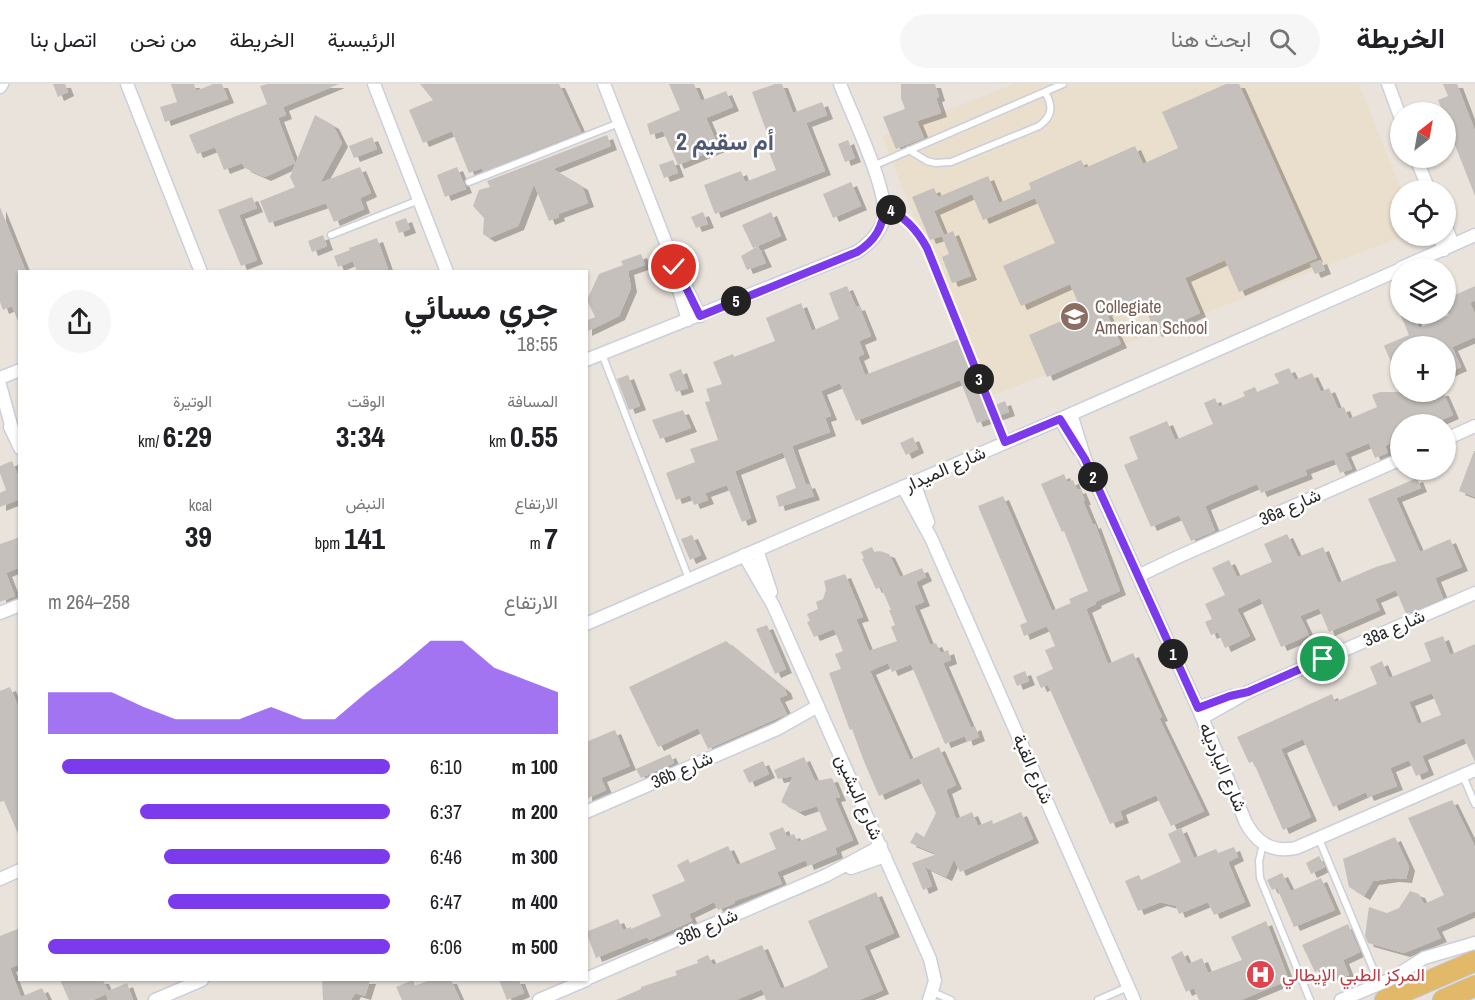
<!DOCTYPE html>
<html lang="ar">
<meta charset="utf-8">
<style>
:root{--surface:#fff;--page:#f6f6f6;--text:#202124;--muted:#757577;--line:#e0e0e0;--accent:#7c3aed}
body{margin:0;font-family:"Archivo Narrow",Vazirmatn,sans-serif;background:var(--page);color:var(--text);direction:rtl;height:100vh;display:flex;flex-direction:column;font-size:22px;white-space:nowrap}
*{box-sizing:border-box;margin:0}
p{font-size:20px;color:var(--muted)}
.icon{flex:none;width:33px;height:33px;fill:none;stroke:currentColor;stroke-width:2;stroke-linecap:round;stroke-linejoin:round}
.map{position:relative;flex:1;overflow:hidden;direction:ltr}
.sheet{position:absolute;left:18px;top:186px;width:570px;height:711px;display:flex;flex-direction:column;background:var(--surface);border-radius:0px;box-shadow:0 2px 4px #0004;direction:rtl}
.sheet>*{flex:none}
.needle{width:39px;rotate:31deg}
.tools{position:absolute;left:1390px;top:18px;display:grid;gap:12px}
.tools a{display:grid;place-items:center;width:66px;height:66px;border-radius:50%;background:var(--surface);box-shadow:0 2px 4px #0004;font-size:30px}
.pin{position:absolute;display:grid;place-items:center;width:51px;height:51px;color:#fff;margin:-26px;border:3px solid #fff;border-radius:50%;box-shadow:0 2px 6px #0007}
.km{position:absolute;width:30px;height:30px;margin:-15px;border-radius:50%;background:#222;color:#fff;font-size:16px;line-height:30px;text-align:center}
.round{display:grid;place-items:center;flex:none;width:63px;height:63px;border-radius:32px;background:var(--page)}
.overview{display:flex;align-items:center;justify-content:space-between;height:102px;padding:0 30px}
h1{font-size:33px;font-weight:700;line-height:45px}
.figures{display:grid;grid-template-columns:repeat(3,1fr);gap:9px;height:102px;padding:6px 30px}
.figures div{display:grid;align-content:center}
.figures b{font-size:30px;font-weight:700}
.figures small{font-size:16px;font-weight:400}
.figures p{font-size:16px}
.chart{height:168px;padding:12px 30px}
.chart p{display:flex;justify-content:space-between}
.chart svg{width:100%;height:108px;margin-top:6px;fill:var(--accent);opacity:.7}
ul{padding:0 30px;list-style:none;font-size:20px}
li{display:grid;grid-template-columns:96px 72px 1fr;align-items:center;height:45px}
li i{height:15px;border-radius:8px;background:var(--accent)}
header{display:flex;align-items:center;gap:36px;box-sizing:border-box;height:84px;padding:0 30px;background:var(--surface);border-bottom:2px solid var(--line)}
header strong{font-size:28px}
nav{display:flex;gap:33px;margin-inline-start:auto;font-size:21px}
.search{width:420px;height:54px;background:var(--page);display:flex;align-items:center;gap:15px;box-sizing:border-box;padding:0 21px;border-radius:33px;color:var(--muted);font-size:22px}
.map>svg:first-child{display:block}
.education{fill:#eadecd}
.building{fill:#c5c0bc;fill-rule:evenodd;filter:url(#shadow)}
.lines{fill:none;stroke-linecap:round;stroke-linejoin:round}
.service-casing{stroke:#cbcfda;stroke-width:9}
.minor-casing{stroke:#cbcfda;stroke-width:15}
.primary-casing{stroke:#c3c3c3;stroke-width:22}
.path{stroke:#c3c3c3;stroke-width:2;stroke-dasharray:4.5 3;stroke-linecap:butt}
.service{stroke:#fff;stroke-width:6}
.minor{stroke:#fff;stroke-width:12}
.primary{stroke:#e2b969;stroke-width:20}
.route-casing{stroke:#fff;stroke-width:12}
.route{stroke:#7c3aed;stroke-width:8}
.labels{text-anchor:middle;stroke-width:5;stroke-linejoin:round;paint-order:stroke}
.education-label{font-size:18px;fill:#785e54;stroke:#fff;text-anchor:start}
.street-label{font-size:18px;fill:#292929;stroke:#fff}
.health-label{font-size:18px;fill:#be3a42;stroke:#fff;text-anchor:start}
.district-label{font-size:24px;font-weight:bold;fill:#4e5975;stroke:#fff}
</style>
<header>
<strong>الخريطة</strong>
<div class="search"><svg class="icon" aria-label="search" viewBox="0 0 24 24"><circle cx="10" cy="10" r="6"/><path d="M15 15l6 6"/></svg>ابحث هنا</div>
<nav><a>الرئيسية</a><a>الخريطة</a><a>من نحن</a><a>اتصل بنا</a></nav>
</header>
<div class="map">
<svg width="1475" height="916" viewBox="0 0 1475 916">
<defs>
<filter id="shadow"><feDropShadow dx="6" dy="4" stdDeviation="0" flood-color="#0004"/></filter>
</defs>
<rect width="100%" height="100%" fill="#eae3dc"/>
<path class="education" d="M1014,0H1359L1401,106V152H1403L986,314L882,52Z"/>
<path class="building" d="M53,0H65L68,8L58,13Z
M171,0H194L196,7L213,0H222L228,15L165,38L160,23L177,18Z
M267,0H339L283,23L286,31L278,34L295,79L265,93L245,84L242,79L224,86L215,63L197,70L189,51L267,20L260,2Z
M420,0H559L581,48L483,87L482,84L469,89L452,47L423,59L409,26L433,16Z
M669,0H694L701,17L726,7L733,23L706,34L719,64L678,81L663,47L650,51L647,40L680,26Z
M775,0H782L793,29L822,18L827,31L806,39L825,87L715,130L704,101L741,87L745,98L776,86L765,58L770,57L752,8Z
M901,0H935L939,13L936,14L941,29L917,37L924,54L896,65L883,33L905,25L901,14Z
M1226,0H1239L1317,174L1239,208L1225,176L1185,194L1200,229L1156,249L1140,213L1106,228L1121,260L1047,293L1029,251L1082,228L1070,200L1021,222L1003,182L1055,159L1035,114L983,136L972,110L934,127L944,151L953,147L971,192L952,199L942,173L949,170L942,152L930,156L912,113L934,104L938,113L988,92L999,119L1031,105L1029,99L1081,76L1085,84L1135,62L1143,80L1178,64L1162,28Z
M1443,0H1457L1475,47V112L1446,38V28H1443L1438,16L1448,12Z
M315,31L333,41L342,59L320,99L360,83L371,109L360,114L364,125L334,138L326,119L269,139L260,117L295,103L290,93Z
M607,51L611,62L553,85L582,102L588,119L558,130L559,133L549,137L534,100L518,142L489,154L483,150L484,134L473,122L479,106L490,103L487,97Z
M372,53L377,65L354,74L349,62Z
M848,56L855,74L845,78L838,60Z
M673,76L678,89L664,94L659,81Z
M457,83L466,105L445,113L437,91Z
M851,98L861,122L833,134L823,110Z
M252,113L257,124L239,131L257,176L241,182L218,126Z
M0,123L26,188H20L19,240L12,222L3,226L0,218Z
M703,128L708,140L696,144L691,133Z
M771,128L781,152L753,164L742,141Z
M406,134L410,145L399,149L395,138Z
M323,151L327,162L312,168L308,157Z
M377,154L388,185L381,188H357L353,177L338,183L334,172L350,166L349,164Z
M758,162L766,179L747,186L741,172Z
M641,170L645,181L628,187L631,204L619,232L586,248V237L595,233L587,216L599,190L623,181L621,177Z
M1321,176L1325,186L1315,190L1310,180Z
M847,202L856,223L859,222L871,252L859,257L864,270L858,273L865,291L959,255L985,325L1005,317L1009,328L977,339L960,296L856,337L840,299L821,307L831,332L825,334L830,348L792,362L806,401L809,400L814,412L779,423L776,412L796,404L783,368L735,387L751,434L742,438L727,401L705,409L708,416L694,421L690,411L676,416L666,389L695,378L690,365L718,356L705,318L710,317L706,305L722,300L713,278L733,270L734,273L775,257L766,234L801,219L812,247L839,235L829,209Z
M1475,202V216L1470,219L1475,230V253L1452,263L1461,283L1446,290V262H1401V301L1384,262H1383L1409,251L1401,232L1413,230L1419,244L1449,231L1446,225V215Z
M1289,284L1295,296L1312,289L1321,308L1329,304L1338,325L1344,323L1349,335L1377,323L1372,311L1380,308H1443L1453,331L1432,340H1401V354L1385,362L1388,369L1375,374L1369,359L1345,369L1352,385L1340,389L1334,375L1305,386L1307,391L1261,409L1257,400L1205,422L1215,447L1191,457L1179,431L1151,443L1124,381L1138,375L1129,353L1167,337L1175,356L1213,340L1204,319L1215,314L1219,323L1245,312L1243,308L1255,303L1257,308L1279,299L1274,290Z
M681,285L688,304L676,308L669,290Z
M628,291L640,322L629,326L617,295Z
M683,326L691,344L660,355L652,336Z
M913,353L918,365L906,371L900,359Z
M1474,367H1475V413L1459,407Z
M12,377L20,396V415L0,423V409L6,406L0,389V382Z
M1064,390L1067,398L1073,396L1077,406L1080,405L1085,417H1083L1093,441L1095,440L1120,507L1095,518L1096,520L1086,525L1108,580L1133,569L1162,633L1159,634L1204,727L1171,742L1156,711L1120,727L1123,735L1110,740L1048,601L1041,604L1036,593L1053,585L1045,566L1055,562L1047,542L1024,552L1020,541L1027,538L978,422L1003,412L1052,527L1071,519L1069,515L1088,507L1064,447L1062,448L1041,400Z
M1417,394L1421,404L1396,414L1420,468L1450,455L1462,483L1435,494L1443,514L1406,530L1396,506L1375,515L1380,526L1329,548L1319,524L1300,532L1309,551L1281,563L1260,514L1237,525L1250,552L1225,564L1218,548L1211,551L1205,538L1212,535L1205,520L1225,511L1212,484L1229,476L1237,493L1272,478L1264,460L1287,450L1298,473L1323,463L1338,499L1376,483L1396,477L1368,415Z
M692,451L701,471L690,476L681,455Z
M20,453V483L6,489L15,512L0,518V460Z
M872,463L875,469L880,467L889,470L900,493L922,484L926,493L916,498L924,518L914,522L930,561L936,559L941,569L948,566L951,576L943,579L971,644L975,642L979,653L967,658L965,652L945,660L911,580L892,588L888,579L870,587L910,676L939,663L956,701L946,706L956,735L972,728L978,742L992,736L993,740L1021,728L1033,755L960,788L954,775L946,793L925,783L932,802L923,806L912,779L937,770L910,759L916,748L924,753L936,729L919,694L879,712L863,675L852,645L850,646L848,641L829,589L841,585L835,570L843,567L834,545L814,553L807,538L810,537L807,530L818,525L816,518L823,515L826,506L824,497L845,490L863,533L856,535L869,567L897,557L891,543L895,541L889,526H891L881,503L876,505L862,475L864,474L861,468Z
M767,541L786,585L775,590L756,545Z
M1443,552L1450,571L1475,560V678L1464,654L1422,672L1428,687L1416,692L1409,676L1390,684L1397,702L1368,713L1366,708L1333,723L1303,655L1281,665L1311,733L1283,746L1253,677L1249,679L1237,653L1332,610L1335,618L1377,600L1370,583L1382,577L1389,594L1431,577L1424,559ZM1432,609L1441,631L1418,640L1409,618Z
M1317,554L1322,566L1311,571L1305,559Z
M726,557L785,605L787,611L779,614L787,630L708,665L698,644L658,663L629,603Z
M1025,587L1029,597L1017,602L1013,592Z
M10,603L20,627L19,752L4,717L0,718V607Z
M615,646L630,682L601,694L606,706L586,715V658Z
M670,670L674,679L641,694L636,685Z
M804,673L815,697L832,694L840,713L835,714L853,756L835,764L837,770L808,782L806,776L777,788L782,800L734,817L735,819L718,826L714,818L689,830L692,837L649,856L647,853L596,874L586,848L618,835L623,846L631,843V845L661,832L652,811L685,797L677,781L688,775L690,779L728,762L737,781L776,765L769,749L783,743L787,753L794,750L798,758L827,746L817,722L799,728L781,718L793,692L778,695L774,686Z
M763,677L769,690L749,699L743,686Z
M1452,716L1475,763V827L1436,844L1441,854L1404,869L1368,859L1365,852L1369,823L1387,829L1399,824L1410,807L1419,810L1424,820L1444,811L1408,734Z
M1181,744L1194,774L1216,765L1218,769L1234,763L1238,773L1228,778L1245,818L1214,831L1208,818L1179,830L1176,822L1161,818L1138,827L1125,797L1139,791L1141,796L1181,778L1168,750Z
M1395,753L1409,783L1406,795L1393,794L1373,797L1364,812L1349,803L1343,775Z
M1319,772L1325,783L1311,790L1306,779Z
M1282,789L1291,807L1321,794L1335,826L1294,843L1277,804L1272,806L1267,796Z
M876,808L894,849L864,862L883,906L859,916H766L762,905L736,916H616L641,905V903L677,891L675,887L698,879L697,876L708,871L713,881L762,861L781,905L815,890L828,883L808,837Z
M1266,837L1289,896L1241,916H1199L1194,904L1186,908L1171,873L1182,867L1188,880L1202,874L1208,889L1242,876L1231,853Z
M1348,840L1360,868L1343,876L1349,891L1336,897L1329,882L1315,888L1302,861Z
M20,844V880L10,884L21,913L42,904L48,916H0V852Z
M60,896H103L108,907L127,899L133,916H108L106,910L93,916H69Z
M322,896H370L365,912L355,909L351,916H323Z
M413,896L415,902L430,896H451L460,916H402L396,903Z
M499,896H519L524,909L507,916Z"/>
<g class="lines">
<defs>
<path id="service" d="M909,66L927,77L935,79L951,78L1039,42C1053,32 1053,22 1045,8
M873,82L1063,0
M469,98L619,39
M331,151L419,116
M602,270L689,495
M1463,692L1475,720
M1319,755L1379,899
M1263,760L1259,777L1260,794L1310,916
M933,908L951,916
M1098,916L1128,903"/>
<path id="minor" d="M127,0L201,188
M374,0L447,188
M604,0L673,177L700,232
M1388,0L1401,35
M0,3L2,0
M1416,74L1429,106
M1446,143L1453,161
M1439,152L1444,166
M1401,184L1475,151
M675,193L688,236
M586,276L857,168C870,159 882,148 884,132C888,105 851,29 840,0
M0,294L20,286
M0,301L13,348
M1071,330L1085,375L1198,624L1246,739C1257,759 1272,769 1296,764L1475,686
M1060,335L1078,365
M10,343L20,364
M1446,355L1475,342
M914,399L928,438
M903,403L931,454L1134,916
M757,466L771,508
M744,471L773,521L930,875L935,897L929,916
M1138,492L1180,472L1401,375
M0,529L20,521
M586,540L1060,335L1401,185
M1198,624L1232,612
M1202,634L1248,608L1475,509
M586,728L777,645L818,622
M851,784L885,772
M0,795L20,786
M586,895L827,791L881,762
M155,916L202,896
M539,916L586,896
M1341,916L1389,896L1424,874L1475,859"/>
<path id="primary" d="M1385,916L1475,877
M1443,916L1475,902"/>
</defs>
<use href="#service" class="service-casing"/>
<use href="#minor" class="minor-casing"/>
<use href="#primary" class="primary-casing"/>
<path class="path" d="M895,128L912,141L927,164L1000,347"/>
<use href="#service" class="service"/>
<use href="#minor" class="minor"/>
<use href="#primary" class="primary"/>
</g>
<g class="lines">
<defs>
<path id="route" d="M674,183L673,177L700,232L857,168C875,157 883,143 885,122C904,133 916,144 927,164L1005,358L1060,335L1085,375L1198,624L1230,612L1248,608L1323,575"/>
</defs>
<use href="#route" class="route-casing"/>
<use href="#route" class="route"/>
</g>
<defs>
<symbol id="school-disc" viewBox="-11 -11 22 22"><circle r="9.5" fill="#8d6e63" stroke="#fff"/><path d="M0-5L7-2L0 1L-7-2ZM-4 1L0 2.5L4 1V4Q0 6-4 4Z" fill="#fff"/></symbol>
<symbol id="hospital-disc" viewBox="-11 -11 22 22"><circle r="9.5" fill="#e0444e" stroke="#fff"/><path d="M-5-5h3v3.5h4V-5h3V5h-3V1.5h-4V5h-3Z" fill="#fff"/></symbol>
</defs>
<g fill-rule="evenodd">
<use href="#school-disc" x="1058" y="216" width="33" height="33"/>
<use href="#hospital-disc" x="1244" y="874" width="33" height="33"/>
</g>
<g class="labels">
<g class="education-label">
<text x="1095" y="229">Collegiate<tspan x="1095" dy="21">American School</tspan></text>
</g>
<g class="street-label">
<text transform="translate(945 385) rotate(-24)" y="6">شارع الميدار</text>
<text transform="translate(1290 423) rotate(-24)" y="6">36a شارع</text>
<text transform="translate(1394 544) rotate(-24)" y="6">38a شارع</text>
<text transform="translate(1223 683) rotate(67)" y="6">شارع اليارديله</text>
<text transform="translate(1033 685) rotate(66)" y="6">شارع القبة</text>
<text transform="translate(682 686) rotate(-24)" y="6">36b شارع</text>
<text transform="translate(859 713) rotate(66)" y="6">شارع البشين</text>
<text transform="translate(707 843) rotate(-24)" y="6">38b شارع</text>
</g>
<g class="health-label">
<text x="1282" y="897">المركز الطبي الإيطالي</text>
</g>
<g class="district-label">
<text x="725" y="66">أم سقيم 2</text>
</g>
</g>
</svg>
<div class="tools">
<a><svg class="needle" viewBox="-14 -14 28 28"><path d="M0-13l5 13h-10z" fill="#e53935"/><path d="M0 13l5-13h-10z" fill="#757577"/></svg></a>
<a><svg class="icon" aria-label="locate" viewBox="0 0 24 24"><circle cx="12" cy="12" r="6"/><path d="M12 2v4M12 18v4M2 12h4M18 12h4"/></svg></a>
<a><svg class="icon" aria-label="layers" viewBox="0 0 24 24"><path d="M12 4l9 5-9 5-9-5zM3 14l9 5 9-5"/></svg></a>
<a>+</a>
<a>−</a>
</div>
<div class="pin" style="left:1323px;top:575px;background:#1e9e55"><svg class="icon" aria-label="arrive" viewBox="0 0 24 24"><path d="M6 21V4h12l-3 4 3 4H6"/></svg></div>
<div class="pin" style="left:674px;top:183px;background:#d93025"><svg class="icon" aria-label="check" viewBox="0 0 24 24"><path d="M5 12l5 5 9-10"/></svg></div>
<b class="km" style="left:1173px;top:570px">1</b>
<b class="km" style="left:1093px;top:393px">2</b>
<b class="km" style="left:979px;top:295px">3</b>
<b class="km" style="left:891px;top:126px">4</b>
<b class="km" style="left:736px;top:217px">5</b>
<section class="sheet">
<div class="overview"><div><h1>جري مسائي</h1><p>18:55</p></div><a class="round"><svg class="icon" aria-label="share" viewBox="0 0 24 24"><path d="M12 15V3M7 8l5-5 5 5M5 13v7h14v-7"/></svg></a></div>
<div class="figures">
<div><p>المسافة</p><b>0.55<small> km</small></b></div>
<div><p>الوقت</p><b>3:34</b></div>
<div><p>الوتيرة</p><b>6:29<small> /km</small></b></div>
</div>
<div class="figures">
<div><p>الارتفاع</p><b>7<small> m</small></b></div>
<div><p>النبض</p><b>141<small> bpm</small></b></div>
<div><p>kcal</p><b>39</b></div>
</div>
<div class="chart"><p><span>الارتفاع</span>258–264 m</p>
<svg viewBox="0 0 160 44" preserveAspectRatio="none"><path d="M0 44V27L10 27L20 27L30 33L40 38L50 38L60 38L70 33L80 38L90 38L100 27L110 17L120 6L130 6L140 17L150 22L160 27V44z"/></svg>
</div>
<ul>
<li><b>100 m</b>6:10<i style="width:96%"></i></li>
<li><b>200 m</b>6:37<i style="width:73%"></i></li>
<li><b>300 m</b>6:46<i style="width:66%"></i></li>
<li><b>400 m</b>6:47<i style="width:65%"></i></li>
<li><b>500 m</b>6:06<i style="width:100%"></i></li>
</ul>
</section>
</div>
